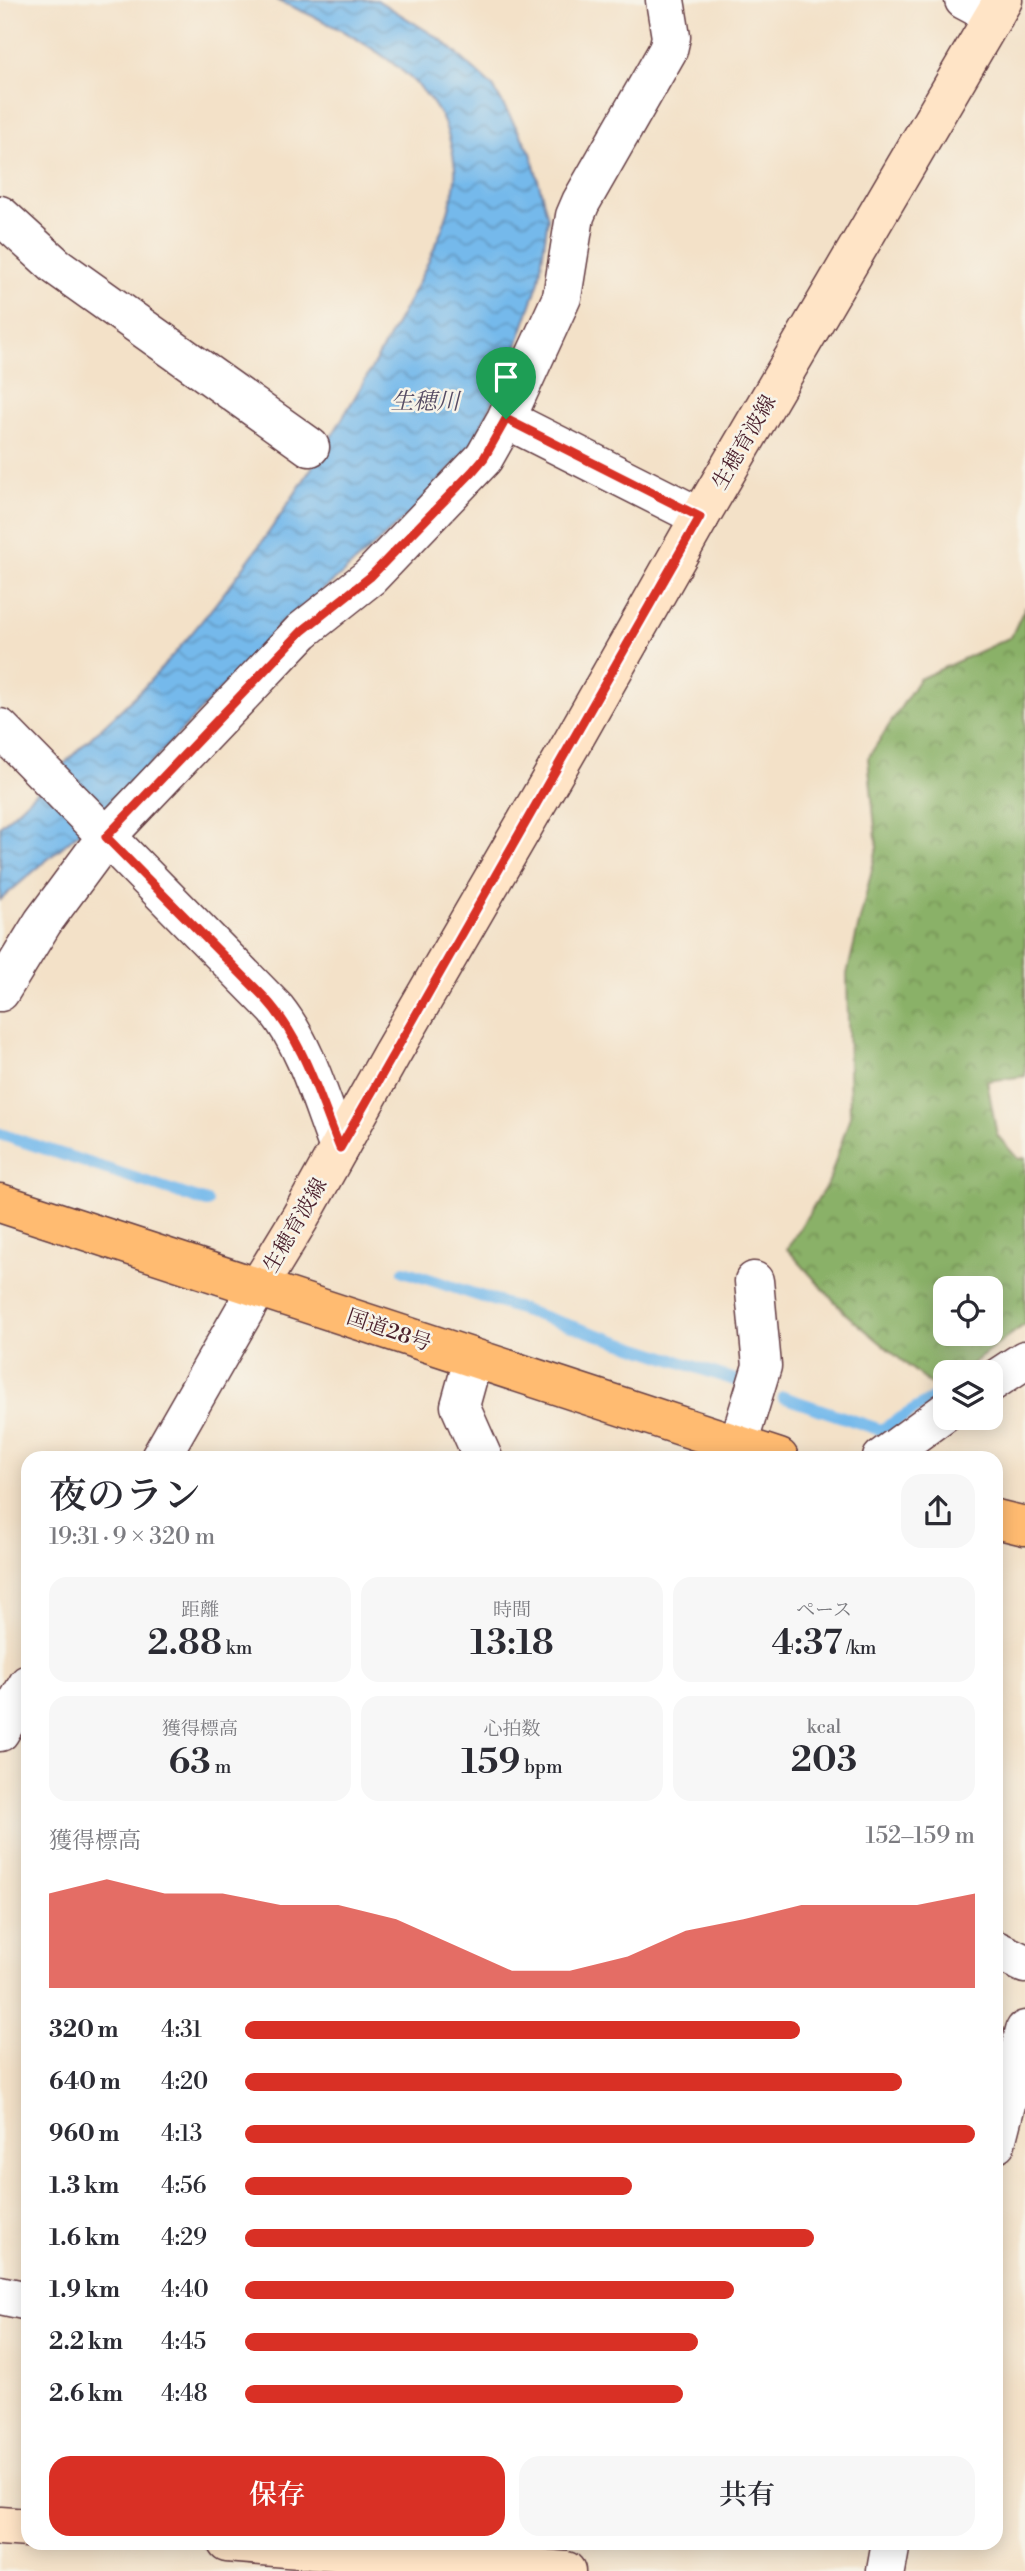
<!DOCTYPE html>
<html lang="ja">
<meta charset="utf-8">
<style>
:root{--surface:#fff;--page:#f7f7f7;--text:#2b2b33;--muted:#7c7c81;--accent:#d93025}
body{margin:0;font-family:"Libre Bodoni","Noto Serif JP",serif;background:var(--page);color:var(--text);height:100vh;display:flex;flex-direction:column;font-size:26px;white-space:nowrap}
*{box-sizing:border-box;margin:0}
p{font-size:23px;color:var(--muted)}
.icon{flex:none;width:38px;height:38px;fill:none;stroke:currentColor;stroke-width:2;stroke-linecap:round;stroke-linejoin:round}
.map{position:relative;flex:1;overflow:hidden}
.side{position:absolute;left:21px;top:1451px;width:982px;height:1099px;display:flex;flex-direction:column;background:var(--surface);border-radius:21px;box-shadow:0 4px 18px #0003}
.side>*{flex:none}
.controls{position:absolute;left:933px;top:1276px;display:grid;gap:14px}
.controls a{display:grid;place-items:center;width:70px;height:70px;border-radius:14px;background:var(--surface);box-shadow:0 4px 18px #0003;font-size:35px}
.pin{position:absolute;display:grid;place-items:center;width:60px;height:60px;color:#fff;margin:-72px -30px;border-radius:50% 50% 50% 0;rotate:-45deg;box-shadow:0 0 7px #0007}
.pin .icon{rotate:45deg}
.round{display:grid;place-items:center;flex:none;width:74px;height:74px;border-radius:21px;background:var(--page)}
.overview{display:flex;align-items:center;justify-content:space-between;height:119px;padding:0 28px}
h1{font-size:38px;font-weight:600;line-height:52px}
.metrics{display:grid;grid-template-columns:repeat(3,1fr);gap:10px;height:119px;padding:7px 28px}
.metrics div{display:grid;align-content:center;border-radius:18px;background:var(--page);text-align:center}
.metrics b{font-size:35px;font-weight:600}
.metrics small{font-size:19px;font-weight:400}
.metrics p{font-size:19px}
.chart{height:196px;padding:14px 28px}
.chart p{display:flex;justify-content:space-between}
.chart svg{width:100%;height:126px;margin-top:7px;fill:var(--accent);opacity:.7}
.cta{display:flex;gap:14px;margin-top:auto;padding:14px 28px}
.cta a{flex:1;height:80px;border-radius:21px;background:var(--accent);color:#fff;font-size:28px;font-weight:600;line-height:80px;text-align:center}
.cta a+a{background:var(--page);color:var(--text)}
ul{padding:0 28px;list-style:none;font-size:23px}
li{display:grid;grid-template-columns:112px 84px 1fr;align-items:center;height:52px}
li i{height:18px;border-radius:9px;background:var(--accent)}
.map>svg:first-child{display:block}
.forest{fill:url(#forest-crowns);stroke:#6a6849;stroke-width:2;fill-rule:evenodd}
.water{fill:url(#water-waves);stroke:#606c8b;stroke-width:2}
.lines{fill:none;stroke-linecap:round;stroke-linejoin:round}
.stream{stroke:#75b9eb;stroke-width:12}
.street-casing{stroke:#633c43;stroke-width:41}
.secondary-casing{stroke:#633c43;stroke-width:41}
.highway-casing{stroke:#633c43;stroke-width:41}
.street{stroke:#fff;stroke-width:38}
.secondary{stroke:#ffe4c6;stroke-width:38}
.highway{stroke:#ffbb71;stroke-width:38}
.route-casing{stroke:#fff;stroke-width:14}
.route{stroke:#d93025;stroke-width:9}
.labels{text-anchor:middle;stroke-width:5;stroke-linejoin:round;paint-order:stroke}
.street-label{font-size:21px;fill:#4a1f2b;stroke:#f7f3e8}
.water-label{font-size:23px;font-style:italic;fill:#574d65;stroke:#f7f3e8}
</style>
<div class="map">
<svg width="1025" height="2571" viewBox="0 0 1025 2571">
<defs>
<pattern id="forest-crowns" width="20" height="18" patternUnits="userSpaceOnUse" patternTransform="scale(1.75)"><rect width="20" height="18" fill="#8ab167"/><path d="M2 6a3 3 0 1 1 6 0M12 15a3 3 0 1 1 6 0" fill="none" stroke="#738f55"/></pattern>
<pattern id="water-waves" width="16" height="10" patternUnits="userSpaceOnUse" patternTransform="scale(1.75)"><rect width="16" height="10" fill="#75b9eb"/><path d="M0 5q4-4 8 0t8 0" fill="none" stroke="#6296bf"/></pattern>
</defs>
<rect width="100%" height="100%" fill="#f7f3e8"/>
<filter id="ink" filterUnits="userSpaceOnUse"><feTurbulence type="fractalNoise" baseFrequency=".0143" numOctaves="2"/><feDisplacementMap in="SourceGraphic" scale="14" xChannelSelector="R" yChannelSelector="G"/><feConvolveMatrix kernelMatrix="1 2 1 2 8 2 1 2 1" color-interpolation-filters="sRGB"/></filter>
<filter id="wash" filterUnits="userSpaceOnUse"><feTurbulence type="fractalNoise" baseFrequency=".00686" numOctaves="4" result="noise"/><feDisplacementMap in="SourceGraphic" scale="28" xChannelSelector="R" yChannelSelector="G"/><feGaussianBlur stdDeviation="1.57" result="paint"/><feColorMatrix in="noise" values="0 0 0 0 0 0 0 0 0 0 0 0 0 0 0 0 0 1.4 0 .05"/><feComposite in="paint" operator="in"/></filter>
<g filter="url(#wash)">
<rect width="100%" height="100%" fill="#f3e1c8"/>
<path class="forest" d="M1025,607V1076L987,1081L997,1135L1018,1159L1025,1158V1324L961,1372H945V1384L937,1390L846,1314L787,1249L829,1181L850,1116L847,974L877,848L868,758L919,679L1011,637ZM945,1288H990V1334H945Z"/>
<path class="water" d="M276,0H377L443,41L493,87L531,153L548,218L539,281L509,369L473,442L417,507L341,575L284,621L139,776L82,830L0,900V826C28,801 54,774 81,747C103,726 126,706 147,684C246,578 331,445 400,317C419,283 459,206 455,167C453,150 447,125 438,111C406,59 330,22 276,0Z"/>
<g class="lines">
<path class="stream" d="M0,1134L207,1202
M404,1271L735,1380
M783,1397L881,1430L945,1391"/>
</g>
</g>
<g filter="url(#ink)">
<g class="lines">
<defs>
<path id="street" d="M964,0L994,16
M0,215L56,266L310,447
M506,419L700,517
M0,728L276,1009C307,1048 321,1102 339,1148
M0,992L43,922L106,837L302,631L370,577L484,458L506,419L562,297L575,216L581,202L668,50L671,37L665,0
M473,1359L460,1406L483,1458
M990,1383L1025,1360
M738,1445L762,1366L754,1281
M160,1458L258,1287
M882,1458L945,1412
M0,1732L28,1684
M996,1950L1025,1964
M996,2143L1025,2030
M0,2295L28,2301
M886,2571L891,2543"/>
<path id="secondary" d="M258,1287L300,1218L391,1055L573,741L700,517L1003,0
M0,2526L28,2528
M227,2543L566,2571"/>
<path id="highway" d="M0,1203L779,1458
M996,1519L1025,1526"/>
</defs>
<use href="#street" class="street-casing"/>
<use href="#secondary" class="secondary-casing"/>
<use href="#highway" class="highway-casing"/>
<use href="#street" class="street"/>
<use href="#secondary" class="secondary"/>
<use href="#highway" class="highway"/>
</g>
</g>
<g class="lines" filter="url(#ink)">
<defs>
<path id="route" d="M506,419L700,517L340,1148C319,1096 303,1039 264,997L106,837L302,631L370,577L472,472L484,458Z"/>
</defs>
<use href="#route" class="route-casing"/>
<use href="#route" class="route"/>
</g>
<g class="labels">
<g class="street-label">
<text transform="translate(744 442) rotate(-60)" y="7">生穂育波線</text>
<text transform="translate(295 1225) rotate(-60)" y="7">生穂育波線</text>
<text transform="translate(389 1330) rotate(19)" y="7">国道28号</text>
</g>
<g class="water-label">
<text x="425" y="409">生穂川</text>
</g>
</g>
</svg>
<div class="controls">
<a><svg class="icon" aria-label="locate" viewBox="0 0 24 24"><circle cx="12" cy="12" r="6"/><path d="M12 2v4M12 18v4M2 12h4M18 12h4"/></svg></a>
<a><svg class="icon" aria-label="layers" viewBox="0 0 24 24"><path d="M12 4l9 5-9 5-9-5zM3 14l9 5 9-5"/></svg></a>
</div>
<div class="pin" style="left:506px;top:419px;background:#1e9e55"><svg class="icon" aria-label="arrive" viewBox="0 0 24 24"><path d="M6 21V4h12l-3 4 3 4H6"/></svg></div>
<section class="side">
<div class="overview"><div><h1>夜のラン</h1><p>19:31 · 9 × 320 m</p></div><a class="round"><svg class="icon" aria-label="share" viewBox="0 0 24 24"><path d="M12 15V3M7 8l5-5 5 5M5 13v7h14v-7"/></svg></a></div>
<div class="metrics">
<div><p>距離</p><b>2.88<small> km</small></b></div>
<div><p>時間</p><b>13:18</b></div>
<div><p>ペース</p><b>4:37<small> /km</small></b></div>
</div>
<div class="metrics">
<div><p>獲得標高</p><b>63<small> m</small></b></div>
<div><p>心拍数</p><b>159<small> bpm</small></b></div>
<div><p>kcal</p><b>203</b></div>
</div>
<div class="chart"><p><span>獲得標高</span>152–159 m</p>
<svg viewBox="0 0 160 44" preserveAspectRatio="none"><path d="M0 44V11L10 6L20 11L30 11L40 15L50 15L60 20L70 29L80 38L90 38L100 33L110 24L120 20L130 15L140 15L150 15L160 11V44z"/></svg>
</div>
<ul>
<li><b>320 m</b>4:31<i style="width:76%"></i></li>
<li><b>640 m</b>4:20<i style="width:90%"></i></li>
<li><b>960 m</b>4:13<i style="width:100%"></i></li>
<li><b>1.3 km</b>4:56<i style="width:53%"></i></li>
<li><b>1.6 km</b>4:29<i style="width:78%"></i></li>
<li><b>1.9 km</b>4:40<i style="width:67%"></i></li>
<li><b>2.2 km</b>4:45<i style="width:62%"></i></li>
<li><b>2.6 km</b>4:48<i style="width:60%"></i></li>
</ul>
<div class="cta"><a>保存</a><a>共有</a></div>
</section>
</div>
